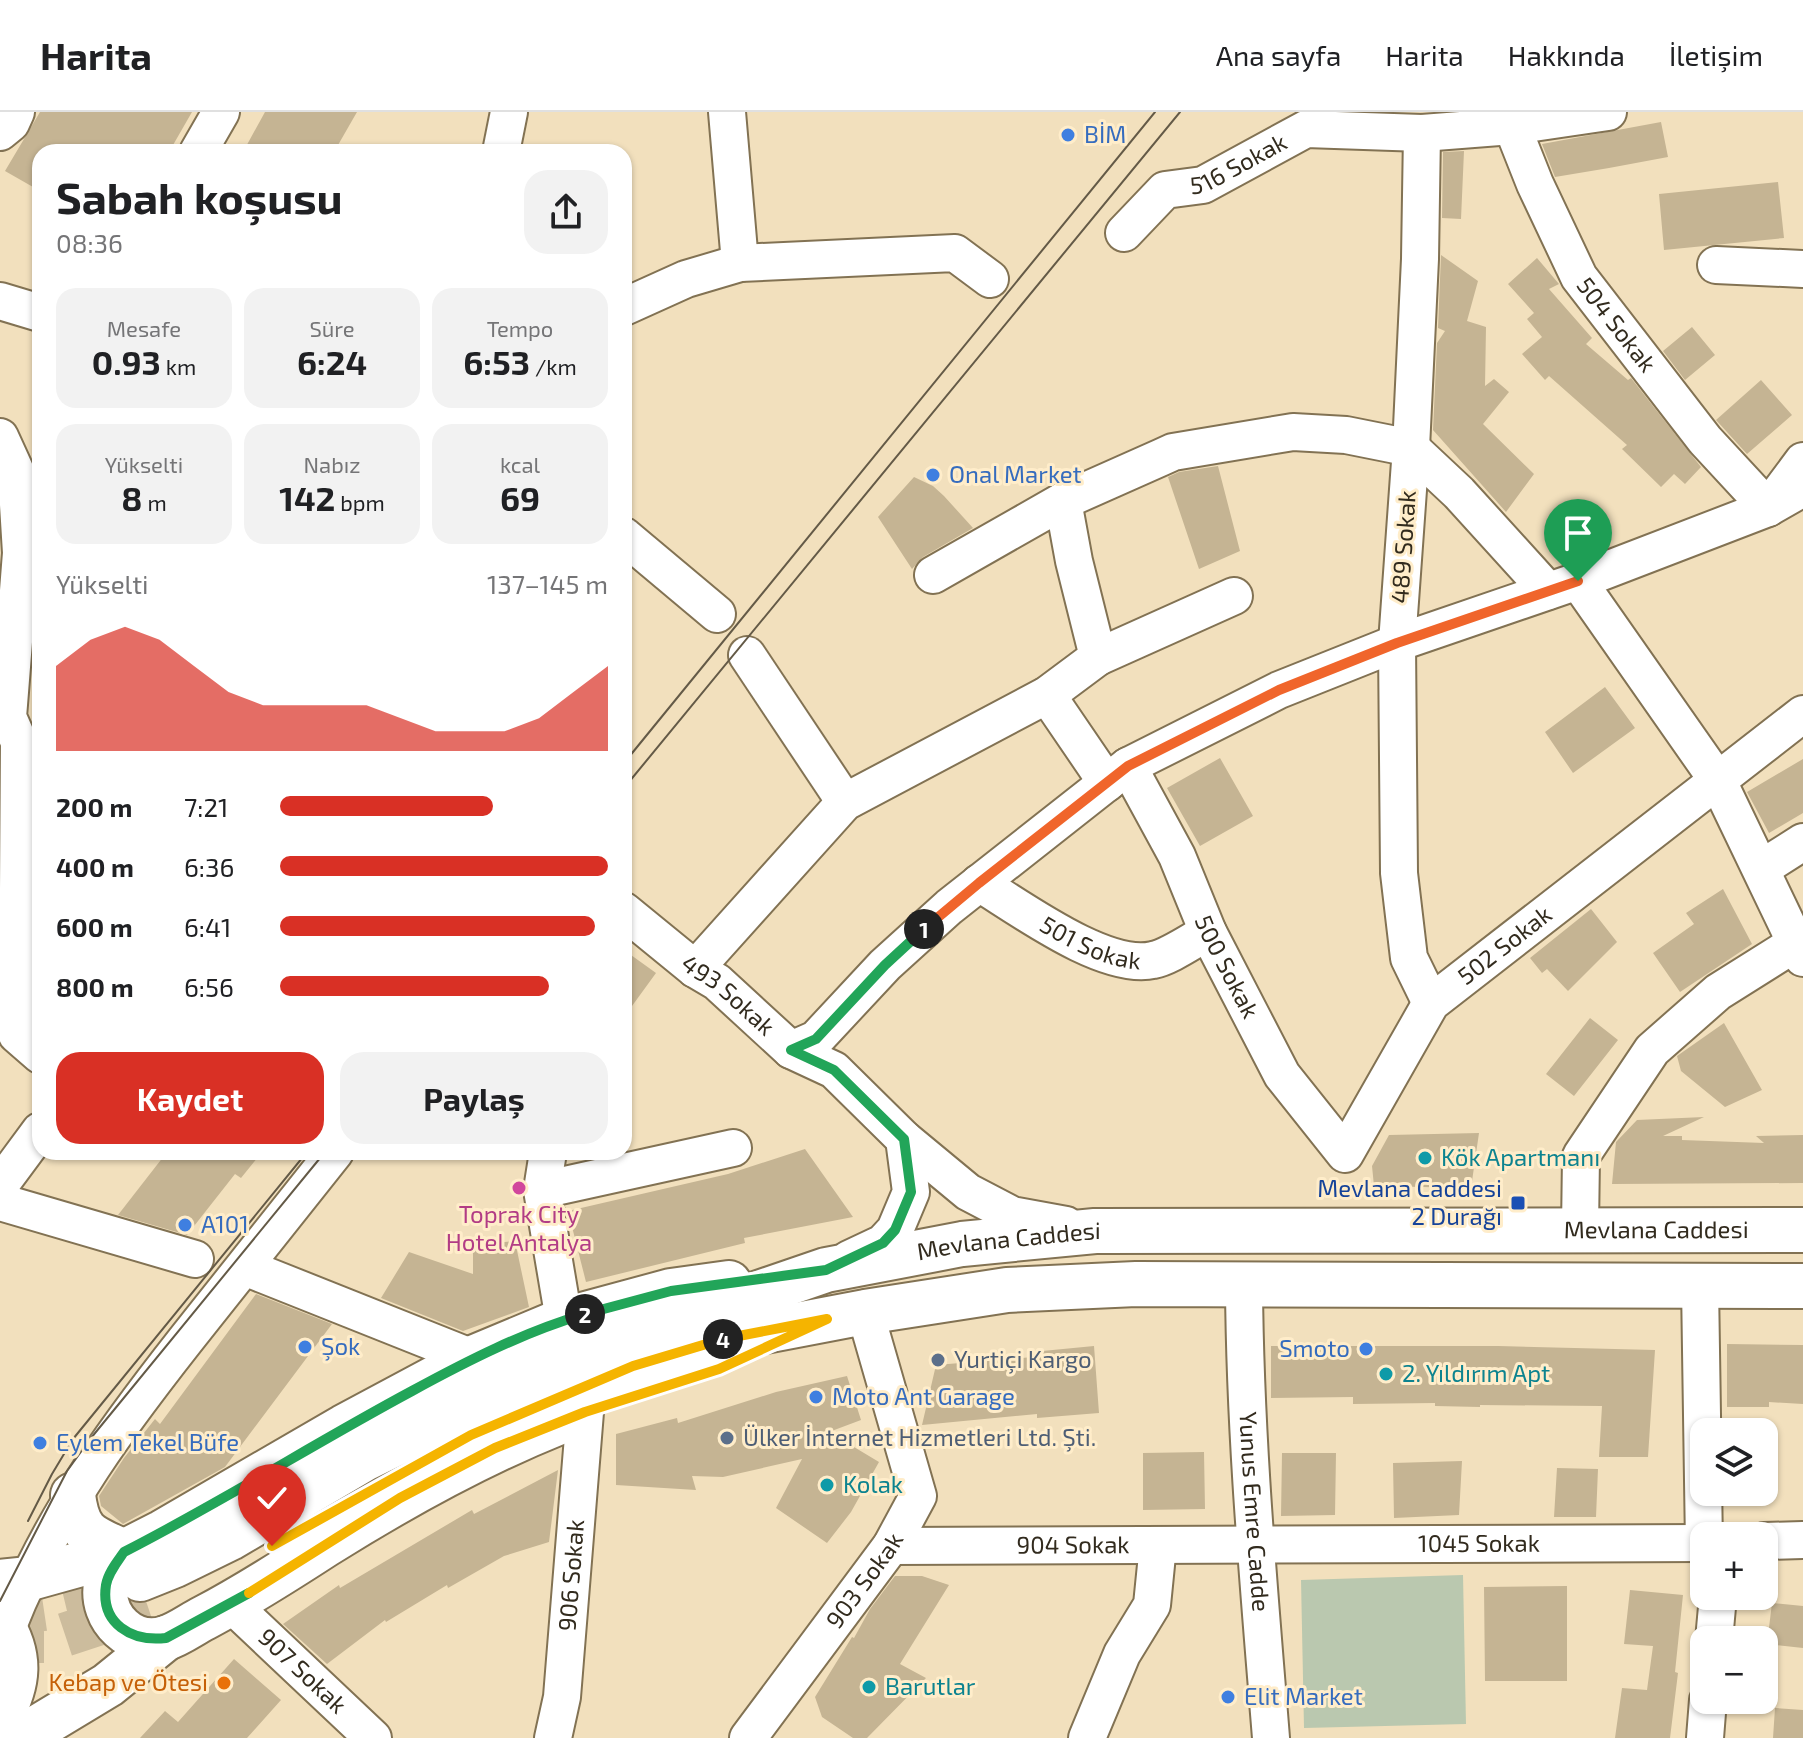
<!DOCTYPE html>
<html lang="tr">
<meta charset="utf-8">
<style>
:root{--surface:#fff;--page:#f2f2f2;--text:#202124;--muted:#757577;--line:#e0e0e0;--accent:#d93025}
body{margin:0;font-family:"Exo 2",sans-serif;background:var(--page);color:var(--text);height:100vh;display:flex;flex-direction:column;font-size:30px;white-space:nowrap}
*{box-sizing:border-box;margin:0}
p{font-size:26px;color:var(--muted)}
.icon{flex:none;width:44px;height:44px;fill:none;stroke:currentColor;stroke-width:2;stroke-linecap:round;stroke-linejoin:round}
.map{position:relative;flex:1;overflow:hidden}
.panel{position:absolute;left:32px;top:32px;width:600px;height:1016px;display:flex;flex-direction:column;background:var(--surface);border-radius:24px;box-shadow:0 2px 6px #0004}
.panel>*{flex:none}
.tools{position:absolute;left:1690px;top:1306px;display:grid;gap:16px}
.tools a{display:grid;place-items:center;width:88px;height:88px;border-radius:16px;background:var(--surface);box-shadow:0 2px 6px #0004;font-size:40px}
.pin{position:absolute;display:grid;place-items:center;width:68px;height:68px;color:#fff;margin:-82px -34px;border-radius:50% 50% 50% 0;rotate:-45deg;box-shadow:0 0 8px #0007}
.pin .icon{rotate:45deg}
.km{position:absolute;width:40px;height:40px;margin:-20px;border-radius:50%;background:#222;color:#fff;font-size:22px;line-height:40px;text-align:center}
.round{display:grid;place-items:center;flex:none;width:84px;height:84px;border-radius:24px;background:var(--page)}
.headline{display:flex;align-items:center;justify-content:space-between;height:136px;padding:0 24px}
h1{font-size:44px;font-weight:700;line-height:60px}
.figures{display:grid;grid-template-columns:repeat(3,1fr);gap:12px;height:136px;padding:8px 24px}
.figures div{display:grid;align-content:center;border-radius:20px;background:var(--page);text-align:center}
.figures b{font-size:34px;font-weight:700}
.figures small{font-size:22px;font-weight:400}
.figures p{font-size:22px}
.chart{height:224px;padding:16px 24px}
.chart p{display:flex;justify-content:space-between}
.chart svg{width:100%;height:144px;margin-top:8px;fill:var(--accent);opacity:.7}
.action{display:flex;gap:16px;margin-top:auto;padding:16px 24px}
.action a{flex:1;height:92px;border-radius:24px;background:var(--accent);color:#fff;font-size:32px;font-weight:700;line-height:92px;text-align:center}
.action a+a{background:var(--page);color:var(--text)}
ul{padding:0 24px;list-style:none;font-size:26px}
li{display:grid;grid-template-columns:128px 96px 1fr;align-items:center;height:60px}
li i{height:20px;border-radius:10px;background:var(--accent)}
header{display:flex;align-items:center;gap:48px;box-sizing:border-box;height:112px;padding:0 40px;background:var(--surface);border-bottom:2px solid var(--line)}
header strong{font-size:38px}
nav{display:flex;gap:44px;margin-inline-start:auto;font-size:28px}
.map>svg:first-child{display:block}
.green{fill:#bac8af}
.building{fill:#c5b493}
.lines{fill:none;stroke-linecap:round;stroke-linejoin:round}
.major-tunnel{stroke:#ccbc9d;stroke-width:44;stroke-dasharray:44 22;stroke-linecap:butt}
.minor-casing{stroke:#827253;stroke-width:40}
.major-casing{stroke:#827253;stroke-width:48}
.minor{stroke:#fff;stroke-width:36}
.major{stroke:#fff;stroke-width:44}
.tram{stroke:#645a47;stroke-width:2}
.split-1-casing{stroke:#fff;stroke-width:16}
.split-2-casing{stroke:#fff;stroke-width:16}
.split-3-casing{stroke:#fff;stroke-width:16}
.split-4-casing{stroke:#fff;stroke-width:16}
.split-5-casing{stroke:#fff;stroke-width:16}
.split-1{stroke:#f0652b;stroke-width:10}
.split-2{stroke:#22a559;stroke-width:10}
.split-3{stroke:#22a559;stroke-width:10}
.split-4{stroke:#f5b400;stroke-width:10}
.split-5{stroke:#f5b400;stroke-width:10}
.shop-dot{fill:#3f7fe0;stroke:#ffedca;stroke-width:3}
.culture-dot{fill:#0f9aa8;stroke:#ffedca;stroke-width:3}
.hotel-dot{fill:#d1479c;stroke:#ffedca;stroke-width:3}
.transit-dot{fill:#1a4fb4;stroke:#ffedca;stroke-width:3}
.service-dot{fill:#5c6f8a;stroke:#ffedca;stroke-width:3}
.food-dot{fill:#e8710a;stroke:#ffedca;stroke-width:3}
.labels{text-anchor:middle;stroke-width:6;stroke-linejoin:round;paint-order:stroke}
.shop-label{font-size:24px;fill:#366cbe;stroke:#ffedca;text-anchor:start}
.street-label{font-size:24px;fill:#322b1e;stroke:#ffedca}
.culture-label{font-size:24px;fill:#0d838f;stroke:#ffedca;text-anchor:start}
.transit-label{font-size:24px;fill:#164399;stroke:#ffedca;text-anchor:end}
.hotel-label{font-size:24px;fill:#b23c85;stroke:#ffedca}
.service-label{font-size:24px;fill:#4e5e75;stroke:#ffedca;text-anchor:start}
.food-label{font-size:24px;fill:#c56008;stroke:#ffedca;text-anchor:end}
</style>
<header>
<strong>Harita</strong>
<nav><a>Ana sayfa</a><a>Harita</a><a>Hakkında</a><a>İletişim</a></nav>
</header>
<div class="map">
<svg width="1803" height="1626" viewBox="0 0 1803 1626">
<rect width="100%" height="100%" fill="#f2e0bd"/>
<path class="green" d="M1463,1463L1466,1612L1304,1616L1301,1468Z"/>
<path class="building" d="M40,0H192L169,40H40V79L5,59Z
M265,0H357L334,40H243Z
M1661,10L1668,45L1609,56L1555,65L1542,32Z
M1464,39L1461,107L1442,106L1443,40Z
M1778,70L1784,126L1664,138L1659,82Z
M1441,143L1478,169L1467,209L1486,215L1485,274L1494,267L1509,280L1483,312L1534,362L1506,400L1433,318L1437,231L1445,219L1438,216Z
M1537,146L1559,172L1549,177L1592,226L1586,232L1628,268L1631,266L1701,355L1685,372L1674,362L1661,375L1622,337L1627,333L1549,264L1545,268L1522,242L1542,225L1527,207L1534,201L1508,172Z
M1692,215L1715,243L1685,268L1663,239Z
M1761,268L1792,303L1747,342L1716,308Z
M1218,354L1240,439L1199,457L1168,365L1179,360Z
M914,365L933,374L944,384L973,416L923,445L912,457L878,405Z
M1605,575L1635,616L1573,661L1545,620Z
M1220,646L1253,704L1200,734L1167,676Z
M1803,647V701L1769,721L1747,680Z
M1723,777L1752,832L1680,880L1653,841L1694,812L1686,801Z
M1591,797L1617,830L1568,879L1547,857L1542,861L1530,846Z
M624,838L656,861L624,905Z
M1590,906L1618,928L1574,984L1546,962Z
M1724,911L1762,978L1725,995L1681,959L1677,944Z
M1704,1005L1663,1024H1682V1028L1764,1031L1756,1024L1803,1023V1071L1612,1072L1616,1030L1637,1008Z
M1479,1021L1471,1076L1374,1074L1372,1054L1389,1023Z
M805,1037L853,1105L744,1126L745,1131L586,1170L568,1099L728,1062Z
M167,1040H262L241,1066L235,1062L187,1123L118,1103Z
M515,1129L529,1195L463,1219L381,1186L409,1140L473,1162V1133Z
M256,1182L332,1212L225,1355L123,1412L101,1394L99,1384L124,1346L155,1307L160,1312Z
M1727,1232L1803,1233V1292L1769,1290V1295H1727Z
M1094,1234L1099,1301L1037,1306V1302L922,1313L936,1253L1033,1245L1032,1240Z
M1271,1234H1498L1655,1238L1648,1345H1599L1602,1294L1480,1293V1295L1435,1294V1291L1353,1292V1285L1271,1286Z
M847,1264L861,1308L829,1320L879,1350L851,1400L827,1431L776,1396L802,1347L723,1365L692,1364L696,1378L616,1373V1322L677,1306L678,1311L776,1280Z
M1204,1340L1205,1397L1143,1398V1341Z
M1282,1341H1336L1335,1403L1281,1404Z
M1462,1349L1459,1403L1394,1406L1393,1351Z
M1557,1356L1598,1357L1596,1405H1554Z
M558,1358L549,1430L504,1444L448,1476L447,1473L386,1510L385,1508L327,1552L283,1512L339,1473L340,1476L472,1398L474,1402Z
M895,1464H922L949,1473L900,1552L926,1566L867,1626H853L822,1605L815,1585L852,1525L854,1526L870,1497Z
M1567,1474V1569H1485L1484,1475Z
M1630,1478L1683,1483L1675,1560L1678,1561L1670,1626H1615L1622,1576L1647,1578L1653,1534L1624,1532Z
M1772,1491L1803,1494V1536L1767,1532Z
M234,1547L281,1588L247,1626H140L165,1599L178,1610Z
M1775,1596L1803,1598V1626H1773Z"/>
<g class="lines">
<path class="major-tunnel" d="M0,1497C33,1504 81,1490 112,1478
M0,1529H46L148,1495"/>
<defs>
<g id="minor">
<path d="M727,0L740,151"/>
<path id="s1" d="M1513,0L1512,14L1535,72L1579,165L1705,328L1768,396L1803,349"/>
<path d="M0,20L11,11L16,0"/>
<path d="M1422,21L1420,147L1411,336L1397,531L1399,761L1409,846L1431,891"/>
<path d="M198,40L221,0"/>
<path d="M501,40L509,0"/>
<path id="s2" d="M1124,121L1165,78L1203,73L1306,17L1422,21L1512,14L1608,0"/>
<path d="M1716,153L1803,157"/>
<path d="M0,189L40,201"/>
<path d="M624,195L686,167L740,151L955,141L990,167"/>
<path d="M0,325L16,360L21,441L8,605L19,630L17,923L40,943"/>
<path d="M624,424L717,502"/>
<path d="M933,463L1063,389"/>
<path d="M1578,469L1718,669L1803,846"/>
<path d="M747,543L845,690"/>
<path d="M1098,545L1234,484"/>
<path d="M1047,583L1107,671"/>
<path id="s3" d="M1128,654L1177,744L1208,820L1282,963L1345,1042L1431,891L1803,602"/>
<path d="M1762,756L1803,730"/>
<path id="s4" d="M979,771C1020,796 1105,859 1153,848C1169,845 1193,828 1208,820"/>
<path id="s5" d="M624,799L695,857L717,870L791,938L834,958L904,1027L968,1080L1012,1103L1066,1113"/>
<path d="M695,857L845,690L1047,583L1098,545L1074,449L1063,389L1162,345L1173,340L1293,320L1346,323L1411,336L1459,381L1548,479"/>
<path d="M791,938L816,927L885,853L949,795L1128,654L1279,578L1397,531L1578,469L1768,396L1803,376"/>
<path d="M548,1040L542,1078L564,1208"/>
<path d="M0,1073L40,1019"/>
<path d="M542,1078L733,1036"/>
<path d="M0,1090L195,1147"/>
<path d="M1580,1117L1581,1044L1652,938L1718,880L1796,831"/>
<path d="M849,1147L883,1131L895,1118L911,1080L904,1027"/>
<path d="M257,1160L473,1246"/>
<path d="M1700,1173L1704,1433"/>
<path id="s6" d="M1244,1174C1245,1325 1259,1476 1271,1626"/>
<path d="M1764,1429L1803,1428"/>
<path id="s7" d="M891,1434L1704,1431"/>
<path id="s8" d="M231,1492L373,1626"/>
<path d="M6,1519C52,1400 124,1305 203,1206C247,1151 291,1095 335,1040"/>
<path d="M1714,1528L1718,1484"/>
<path id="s9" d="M553,1626L562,1585L585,1300"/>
<path id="s10" d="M748,1626L891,1434L918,1384L865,1200"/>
<path d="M1087,1626L1122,1542L1152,1493L1158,1433"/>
<path d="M1705,1626L1708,1588"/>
</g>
<g id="major">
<path d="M512,1305L633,1254L718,1228L865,1200L1007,1178L1136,1172L1803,1174"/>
<path d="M73,1383C78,1423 90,1424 124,1440C117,1450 109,1460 106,1472C100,1506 132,1537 166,1526C179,1522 192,1512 204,1506C246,1484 285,1459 325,1433C400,1386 475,1344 557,1311"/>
<path id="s11" d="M140,1467L175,1453L230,1426L364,1347L566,1247L826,1158L962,1132L1095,1119L1803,1118"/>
<path d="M0,1470L27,1467L124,1440L163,1420L344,1315L473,1246L564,1208L671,1179L729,1171"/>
<path d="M0,1509C22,1544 19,1571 0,1606"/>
<path d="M20,1626L108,1573L166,1526"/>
</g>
</defs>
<use href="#minor" class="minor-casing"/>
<use href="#major" class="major-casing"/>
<use href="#minor" class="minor"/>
<use href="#major" class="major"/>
<path class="tram" d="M624,651L1155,0
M624,676L1180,0
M28,1409L52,1362L73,1327L307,1040
M0,1489L67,1359L91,1326L325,1040"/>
</g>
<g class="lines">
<defs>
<path id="split-1" d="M924,817L979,771L1128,654L1279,578L1397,531L1578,469"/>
<path id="split-2" d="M585,1202L671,1179L826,1158L883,1131L895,1118L911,1080L904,1027L834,958L791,938L816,927L885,853L924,817"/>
<path id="split-3" d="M249,1481L166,1526C132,1530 100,1512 106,1473C108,1461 117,1450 124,1440C222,1390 315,1331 412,1279C467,1249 524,1220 585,1202"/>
<path id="split-4" d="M249,1481L400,1386L495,1336L585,1300L719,1257L827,1207L723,1227"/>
<path id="split-5" d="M272,1434L471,1323L633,1254L723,1227"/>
</defs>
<use href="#split-1" class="split-1-casing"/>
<use href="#split-2" class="split-2-casing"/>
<use href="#split-3" class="split-3-casing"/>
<use href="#split-4" class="split-4-casing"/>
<use href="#split-5" class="split-5-casing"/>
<use href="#split-1" class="split-1"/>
<use href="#split-2" class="split-2"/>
<use href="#split-3" class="split-3"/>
<use href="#split-4" class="split-4"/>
<use href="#split-5" class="split-5"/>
</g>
<g class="shop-dot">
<circle cx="1068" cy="23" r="8"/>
<circle cx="933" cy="363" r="8"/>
<circle cx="185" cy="1113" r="8"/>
<circle cx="305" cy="1235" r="8"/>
<circle cx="1366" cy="1237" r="8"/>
<circle cx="816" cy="1285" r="8"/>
<circle cx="40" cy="1331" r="8"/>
<circle cx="1228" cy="1585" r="8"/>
</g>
<g class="culture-dot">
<circle cx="1425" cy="1046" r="8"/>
<circle cx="1386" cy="1262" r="8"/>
<circle cx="827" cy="1373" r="8"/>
<circle cx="869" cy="1575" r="8"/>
</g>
<circle class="hotel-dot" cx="519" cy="1076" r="8"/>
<rect class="transit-dot" x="1510" y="1083" width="16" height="16" rx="4"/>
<g class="service-dot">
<circle cx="938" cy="1248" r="8"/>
<circle cx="727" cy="1326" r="8"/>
</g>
<circle class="food-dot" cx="224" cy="1571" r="8"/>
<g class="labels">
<g class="shop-label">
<text x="1084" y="31">BİM</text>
<text x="949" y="371">Onal Market</text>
<text x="201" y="1121">A101</text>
<text x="321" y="1243">Şok</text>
<text x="1350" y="1245" text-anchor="end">Smoto</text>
<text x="832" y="1293">Moto Ant Garage</text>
<text x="56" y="1339">Eylem Tekel Büfe</text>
<text x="1244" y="1593">Elit Market</text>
</g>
<g class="street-label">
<text dy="8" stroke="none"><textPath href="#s2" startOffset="138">516 Sokak</textPath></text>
<text dy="8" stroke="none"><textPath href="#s1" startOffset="240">504 Sokak</textPath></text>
<text transform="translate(1404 435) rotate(-86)" y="8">489 Sokak</text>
<text dy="8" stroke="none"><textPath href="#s4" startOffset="128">501 Sokak</textPath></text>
<text dy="8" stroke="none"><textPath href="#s3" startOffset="714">502 Sokak</textPath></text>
<text dy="8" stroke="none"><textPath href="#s3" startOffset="224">500 Sokak</textPath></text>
<text dy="8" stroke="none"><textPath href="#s5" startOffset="134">493 Sokak</textPath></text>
<text dy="8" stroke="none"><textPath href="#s11" startOffset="1588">Mevlana Caddesi</textPath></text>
<text dy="8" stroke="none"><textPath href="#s11" startOffset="940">Mevlana Caddesi</textPath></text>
<text dy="8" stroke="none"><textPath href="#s6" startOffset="226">Yunus Emre Cadde</textPath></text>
<text dy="8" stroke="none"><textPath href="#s7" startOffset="588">1045 Sokak</textPath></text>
<text dy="8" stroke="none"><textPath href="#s7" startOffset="182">904 Sokak</textPath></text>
<text dy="8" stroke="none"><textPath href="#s9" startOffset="164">906 Sokak</textPath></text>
<text dy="8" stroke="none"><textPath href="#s10" startOffset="196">903 Sokak</textPath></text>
<text dy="8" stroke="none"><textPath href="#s8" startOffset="98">907 Sokak</textPath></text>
</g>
<g class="culture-label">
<text x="1441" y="1054">Kök Apartmanı</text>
<text x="1402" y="1270">2. Yıldırım Apt</text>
<text x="843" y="1381">Kolak</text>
<text x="885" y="1583">Barutlar</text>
</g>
<g class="transit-label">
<text x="1502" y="1085">Mevlana Caddesi<tspan x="1502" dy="28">2 Durağı</tspan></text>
</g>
<g class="hotel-label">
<text x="519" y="1111">Toprak City<tspan x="519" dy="28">Hotel Antalya</tspan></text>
</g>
<g class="service-label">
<text x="954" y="1256">Yurtiçi Kargo</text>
<text x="743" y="1334">Ülker İnternet Hizmetleri Ltd. Şti.</text>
</g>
<g class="food-label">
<text x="208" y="1579">Kebap ve Ötesi</text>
</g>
</g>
</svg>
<div class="tools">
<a><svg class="icon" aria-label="layers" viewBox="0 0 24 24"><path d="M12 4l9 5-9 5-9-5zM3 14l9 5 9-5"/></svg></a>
<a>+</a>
<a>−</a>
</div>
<div class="pin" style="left:1578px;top:469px;background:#1e9e55"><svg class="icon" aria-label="arrive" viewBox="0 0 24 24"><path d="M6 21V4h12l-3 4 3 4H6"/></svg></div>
<div class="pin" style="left:272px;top:1434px;background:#d93025"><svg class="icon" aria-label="check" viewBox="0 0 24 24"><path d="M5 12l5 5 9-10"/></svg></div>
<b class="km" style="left:924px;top:817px">1</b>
<b class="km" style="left:585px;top:1202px">2</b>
<b class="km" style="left:723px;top:1227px">4</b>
<section class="panel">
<div class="headline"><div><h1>Sabah koşusu</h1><p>08:36</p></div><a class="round"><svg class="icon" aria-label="share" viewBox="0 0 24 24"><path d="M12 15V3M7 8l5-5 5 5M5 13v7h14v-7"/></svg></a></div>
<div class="figures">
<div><p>Mesafe</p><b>0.93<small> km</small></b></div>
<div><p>Süre</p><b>6:24</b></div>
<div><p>Tempo</p><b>6:53<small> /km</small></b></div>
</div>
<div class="figures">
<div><p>Yükselti</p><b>8<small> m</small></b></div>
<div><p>Nabız</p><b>142<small> bpm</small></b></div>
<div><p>kcal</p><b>69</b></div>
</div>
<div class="chart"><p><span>Yükselti</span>137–145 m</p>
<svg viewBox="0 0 160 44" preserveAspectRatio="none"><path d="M0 44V18L10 10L20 6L30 10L40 18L50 26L60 30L70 30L80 30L90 30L100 34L110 38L120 38L130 38L140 34L150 26L160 18V44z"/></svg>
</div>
<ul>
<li><b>200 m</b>7:21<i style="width:65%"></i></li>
<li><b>400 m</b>6:36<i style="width:100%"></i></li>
<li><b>600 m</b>6:41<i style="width:96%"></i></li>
<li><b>800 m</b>6:56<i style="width:82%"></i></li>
</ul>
<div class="action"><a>Kaydet</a><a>Paylaş</a></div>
</section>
</div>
